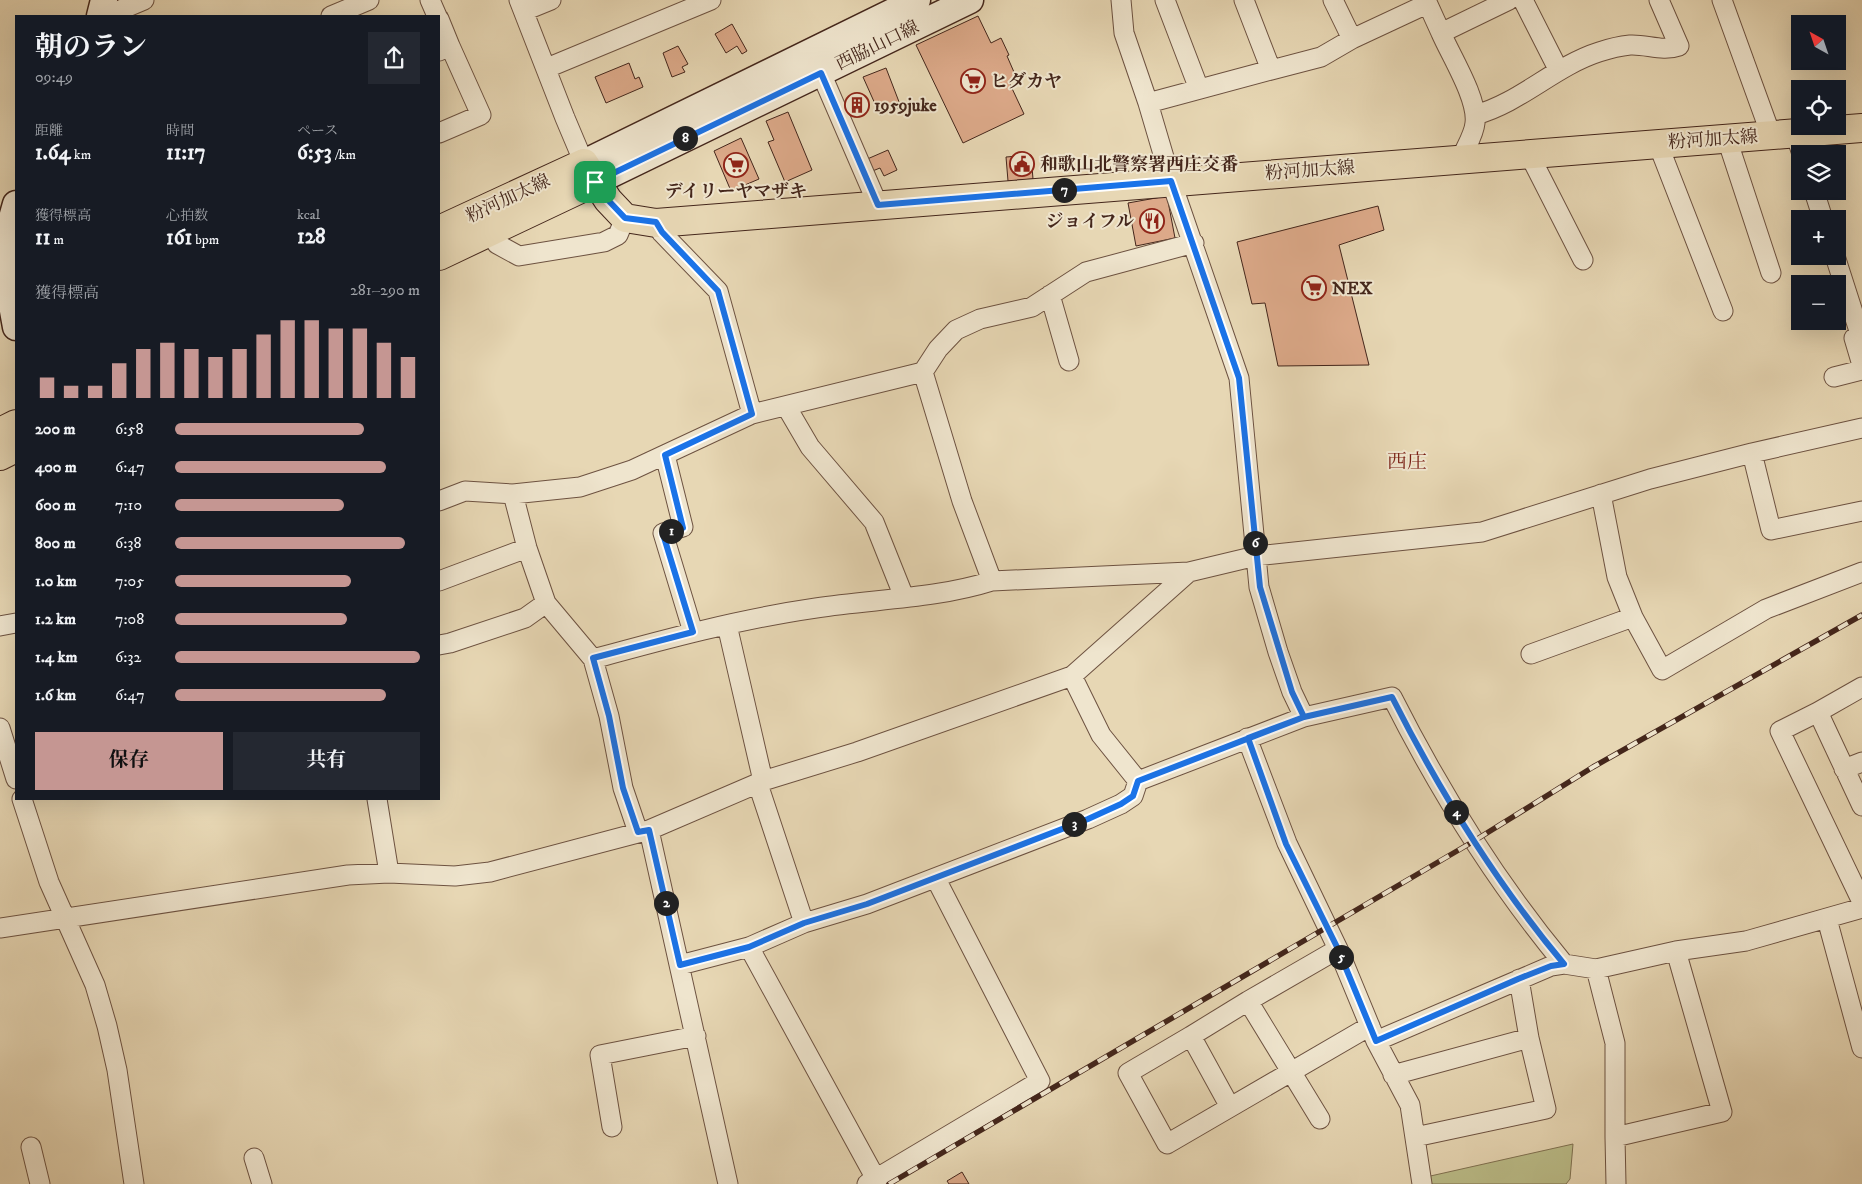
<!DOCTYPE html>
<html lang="ja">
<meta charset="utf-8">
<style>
:root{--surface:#171b24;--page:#242831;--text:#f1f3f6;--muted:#9ea1a6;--accent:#c59692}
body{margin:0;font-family:"IM FELL DW Pica","Noto Serif JP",serif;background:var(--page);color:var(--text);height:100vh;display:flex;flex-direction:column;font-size:19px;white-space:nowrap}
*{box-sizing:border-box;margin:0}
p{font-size:16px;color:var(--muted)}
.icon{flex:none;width:28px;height:28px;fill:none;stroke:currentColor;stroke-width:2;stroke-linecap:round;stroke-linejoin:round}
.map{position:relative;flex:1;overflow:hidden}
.drawer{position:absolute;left:15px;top:15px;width:425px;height:785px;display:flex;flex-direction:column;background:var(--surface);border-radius:0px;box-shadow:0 5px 20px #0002}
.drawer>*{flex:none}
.needle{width:32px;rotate:320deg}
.tools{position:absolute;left:1791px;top:15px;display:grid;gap:10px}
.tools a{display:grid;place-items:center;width:55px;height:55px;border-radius:0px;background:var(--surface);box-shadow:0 5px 20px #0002;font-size:25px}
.pin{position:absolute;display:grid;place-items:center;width:42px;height:42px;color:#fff;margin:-21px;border-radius:10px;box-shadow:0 2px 8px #0006}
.km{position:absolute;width:25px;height:25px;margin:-12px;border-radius:50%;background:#222;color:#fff;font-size:14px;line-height:25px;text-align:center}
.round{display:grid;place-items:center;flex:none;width:52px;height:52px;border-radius:0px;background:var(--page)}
.head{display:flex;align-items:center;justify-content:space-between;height:85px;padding:0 20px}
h1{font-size:28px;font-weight:700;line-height:38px}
.figures{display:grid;grid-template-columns:repeat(3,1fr);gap:8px;height:85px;padding:5px 20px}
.figures div{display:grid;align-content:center}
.figures b{font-size:21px;font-weight:700}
.figures small{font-size:14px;font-weight:400}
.figures p{font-size:14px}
.chart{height:140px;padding:10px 20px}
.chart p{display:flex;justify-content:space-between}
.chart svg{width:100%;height:90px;margin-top:5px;stroke:var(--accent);stroke-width:6}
.button{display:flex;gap:10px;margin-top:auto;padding:10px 20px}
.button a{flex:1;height:58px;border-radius:0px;background:var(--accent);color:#111;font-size:20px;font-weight:700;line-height:58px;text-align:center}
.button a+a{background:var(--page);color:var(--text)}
ul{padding:0 20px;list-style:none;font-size:16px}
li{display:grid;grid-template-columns:80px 60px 1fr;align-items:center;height:38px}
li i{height:12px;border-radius:6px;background:var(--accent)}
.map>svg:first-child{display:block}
.green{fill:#bbbd89;stroke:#807252}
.building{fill:#dca989;stroke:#44261b}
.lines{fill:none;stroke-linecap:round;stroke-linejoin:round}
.street-casing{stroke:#6d5241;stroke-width:21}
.secondary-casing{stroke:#44261b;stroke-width:29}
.primary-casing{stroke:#44261b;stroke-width:30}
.street{stroke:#efe5ce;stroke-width:19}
.secondary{stroke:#efe5ce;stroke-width:26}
.primary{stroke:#e7d7b4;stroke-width:28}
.rail-casing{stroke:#44261b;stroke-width:5.5}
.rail{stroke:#efe5ce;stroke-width:4;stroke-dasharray:11;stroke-linecap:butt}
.route-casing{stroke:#fff;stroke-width:10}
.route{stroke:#1a73e8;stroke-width:6}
.labels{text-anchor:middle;stroke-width:4;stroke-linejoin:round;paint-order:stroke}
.street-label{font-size:18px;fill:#44261b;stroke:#efe5ce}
.poi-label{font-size:18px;font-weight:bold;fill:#44261b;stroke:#efe5ce;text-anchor:start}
.quarter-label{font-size:20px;fill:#7a1f14;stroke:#efe5ce}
</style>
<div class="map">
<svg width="1862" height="1184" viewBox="0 0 1862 1184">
<rect width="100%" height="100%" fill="#e7d7b4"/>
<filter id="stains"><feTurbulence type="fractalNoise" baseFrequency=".004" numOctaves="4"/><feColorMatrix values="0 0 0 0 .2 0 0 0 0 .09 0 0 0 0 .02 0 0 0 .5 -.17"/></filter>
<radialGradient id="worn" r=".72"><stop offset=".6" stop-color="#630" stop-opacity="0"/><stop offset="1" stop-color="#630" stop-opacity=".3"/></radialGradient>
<path class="green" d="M1573,1144L1570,1179L1566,1184H1428L1426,1177Z"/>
<path class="building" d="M978,16L991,43L1001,38L1009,55L1007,56L1017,79L1009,82L1024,114L963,143L916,45Z
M732,24L747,51L742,54L737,46L726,53L715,34Z
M678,46L688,64L682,67L685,72L672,77L663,53Z
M629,63L635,79L639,77L643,87L606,103L595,77Z
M886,68L901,107L880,115L863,77Z
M859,95L866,110L855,115L849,100Z
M788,112L812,170L785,182L768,142L774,140L766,121Z
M741,138L759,179L731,191L714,151Z
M888,150L897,170L884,176L880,168L870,172L865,160Z
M1031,155L1033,179L1008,181L1006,157Z
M1167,196L1175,238L1136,246L1128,203Z
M1378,206L1384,230L1339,245L1369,365L1278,366L1265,303L1252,304L1237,242Z
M962,1172L969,1184H949L947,1181Z"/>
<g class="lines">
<defs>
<path id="street" d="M430,0L437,16
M519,0L565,118L584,163
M1121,0L1124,33L1148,103
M1165,0L1199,89
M1244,0L1271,70L1321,57L1352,39
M1333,0L1352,39L1427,4
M1426,0L1441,33L1509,0
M1523,0L1559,71
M1722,0L1771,135
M524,11L551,0
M106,16L144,0
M331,16L369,0
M439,19L450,46
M1441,33C1451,56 1478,99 1475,123C1474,135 1465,148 1461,159
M439,51L450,46L481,115L439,133
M547,68L711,0
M1271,70L1148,103L1171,181L1239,378L1259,587L1278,652L1292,692L1304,717
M821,73L878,205
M1475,115C1520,103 1555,66 1599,52C1608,49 1620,46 1630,45C1647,44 1662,52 1679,46L1659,0
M1795,133L1802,154
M1727,139L1771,273
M1658,144L1723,311
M1529,154L1583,260
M1814,191L1823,219
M656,223L662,233L718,291L752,414
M490,233L497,244L519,256L604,242L618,235L625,218
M1835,256L1861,337L1854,338L1862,365
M1050,295L1069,361
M923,372L962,501L992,581
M1834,377L1862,370
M786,406L810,447L874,522L904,597
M1752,453L1771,530L1862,511
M665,455L683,527L663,533L693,632
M513,494L527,548L546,603L593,659L609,716L623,788L638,832
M1601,494L1617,577L1633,617
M439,501L465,491L513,494L580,487L632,470L752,414L923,372L938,349L956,330L980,319L1032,307L1086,272L1194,243
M439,581L527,548
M727,625L763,781
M0,626L16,623
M439,645L450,643L525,618L546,603
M1531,654L1633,617L1662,670L1766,609L1862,572
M593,659C666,639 740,619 816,608C874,599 935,599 992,581L1189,572L1256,556L1482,532L1650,479L1752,453L1862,428
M1862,687L1818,712L1862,806
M1818,712L1780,731L1862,902
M0,728L16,779
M1247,738L1287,843L1338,949L1376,1041L1410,1105L1422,1184
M1844,769L1862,762
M1138,781L1101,735L1072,676L1189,572
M758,784L804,923
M22,799L49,882L95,985L107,1026L117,1070L134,1184
M377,799L389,873
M649,830L728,1184
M1827,919L1862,1048
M0,928L348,875L389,873L455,876L490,872L649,830L763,781L857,752L1072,676
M749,947L876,1179
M680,965L749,947L804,923L867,904L1088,819L1121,804L1133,796L1138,781L1304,717L1392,697C1440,792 1496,882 1564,964
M1596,969L1615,1043V1137L1722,1112L1676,951
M1191,1036L1128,1073L1167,1144L1370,1026
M1376,1041L1551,966L1564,964L1596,969L1676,951L1746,941L1862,908
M1393,1075L1529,1038
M1230,1107L1191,1036L1248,1001
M1320,1119L1248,1001L1338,949
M612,1127L600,1055L696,1036
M1415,1137L1546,1109L1529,1038L1519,979
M1615,1137L1616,1184
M31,1147L40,1184
M254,1158L262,1184
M867,1184L1040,1081L936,879"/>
<path id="secondary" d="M100,16L104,0
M584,163L917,0
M595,182L970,0
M16,204L6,239L10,294L16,327"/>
<path id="primary" d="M439,230L584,163L608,200L625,218L656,223L1862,128
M439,256L595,182
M0,432L16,424
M0,456L16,448"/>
</defs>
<use href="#street" class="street-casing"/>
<use href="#secondary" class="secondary-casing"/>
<use href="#primary" class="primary-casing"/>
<use href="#street" class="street"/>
<use href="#secondary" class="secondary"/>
<use href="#primary" class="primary"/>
<defs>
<path id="rail" d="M889,1184L1474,841L1593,767L1862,615"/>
</defs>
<use href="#rail" class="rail-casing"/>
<use href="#rail" class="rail"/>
</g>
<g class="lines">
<defs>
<path id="route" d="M595,182L608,200L625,218L656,222L662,232L718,291L752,414L665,455L683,528L663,534L693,632L593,658L609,716L623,788L638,832L649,830L680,965L749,947L804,923L867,904L1088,819L1121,804L1133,796L1138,781L1304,717L1392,697C1440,792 1496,883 1564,964L1551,966L1518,979L1376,1041L1338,949L1286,844L1248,738L1304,717L1292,692L1260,587L1239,378L1171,181L878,205L821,73L595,182"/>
</defs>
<use href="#route" class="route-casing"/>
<use href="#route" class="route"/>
</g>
<defs>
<symbol id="supermarket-ring" viewBox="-11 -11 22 22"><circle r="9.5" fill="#efe5ce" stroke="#8f2418" stroke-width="1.5"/><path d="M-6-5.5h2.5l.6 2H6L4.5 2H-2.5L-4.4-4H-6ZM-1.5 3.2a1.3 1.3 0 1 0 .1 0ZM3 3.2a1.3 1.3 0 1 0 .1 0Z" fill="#8f2418"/></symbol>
<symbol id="building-ring" viewBox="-11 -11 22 22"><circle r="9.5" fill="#efe5ce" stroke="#8f2418" stroke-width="1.5"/><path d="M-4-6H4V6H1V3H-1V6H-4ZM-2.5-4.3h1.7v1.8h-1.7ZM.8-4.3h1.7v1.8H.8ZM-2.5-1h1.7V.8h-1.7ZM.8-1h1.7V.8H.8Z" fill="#8f2418"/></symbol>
<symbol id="civic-ring" viewBox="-11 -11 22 22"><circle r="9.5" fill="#efe5ce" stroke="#8f2418" stroke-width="1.5"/><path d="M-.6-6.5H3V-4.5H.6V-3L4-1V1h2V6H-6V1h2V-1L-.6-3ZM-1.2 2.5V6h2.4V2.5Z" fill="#8f2418"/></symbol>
<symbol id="restaurant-ring" viewBox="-11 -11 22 22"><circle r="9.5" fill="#efe5ce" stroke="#8f2418" stroke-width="1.5"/><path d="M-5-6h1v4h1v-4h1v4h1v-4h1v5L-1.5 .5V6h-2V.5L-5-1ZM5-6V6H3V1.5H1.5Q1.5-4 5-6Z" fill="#8f2418"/></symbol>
</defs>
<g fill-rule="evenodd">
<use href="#supermarket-ring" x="959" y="67" width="28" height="28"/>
<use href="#building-ring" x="843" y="91" width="28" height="28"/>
<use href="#civic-ring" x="1008" y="150" width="28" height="28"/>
<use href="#supermarket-ring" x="722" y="151" width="28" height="28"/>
<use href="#restaurant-ring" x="1138" y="207" width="28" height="28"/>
<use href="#supermarket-ring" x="1300" y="274" width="28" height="28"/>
</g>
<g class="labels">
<g class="street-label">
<text transform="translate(877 45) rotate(-26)" y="6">西脇山口線</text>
<text transform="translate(1713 139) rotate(-4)" y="6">粉河加太線</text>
<text transform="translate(1310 170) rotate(-4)" y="6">粉河加太線</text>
<text transform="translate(508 198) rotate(-25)" y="6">粉河加太線</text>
</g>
<g class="poi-label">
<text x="990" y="87">ヒダカヤ</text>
<text x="874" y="111">1959juke</text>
<text x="1040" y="170">和歌山北警察署西庄交番</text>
<text x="736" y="197" text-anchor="middle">デイリーヤマザキ</text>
<text x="1134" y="227" text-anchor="end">ジョイフル</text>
<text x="1332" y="294">NEX</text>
</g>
<g class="quarter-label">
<text x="1407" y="468">西庄</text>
</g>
</g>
<rect width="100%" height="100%" filter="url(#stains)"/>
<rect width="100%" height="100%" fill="url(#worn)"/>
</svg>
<div class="tools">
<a><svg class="needle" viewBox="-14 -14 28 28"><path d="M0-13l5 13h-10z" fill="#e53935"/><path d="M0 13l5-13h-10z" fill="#9ea1a6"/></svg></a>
<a><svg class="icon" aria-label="locate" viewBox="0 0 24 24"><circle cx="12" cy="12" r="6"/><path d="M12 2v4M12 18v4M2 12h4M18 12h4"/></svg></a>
<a><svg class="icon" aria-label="layers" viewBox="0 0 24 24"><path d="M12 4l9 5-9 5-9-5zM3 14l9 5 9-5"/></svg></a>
<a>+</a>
<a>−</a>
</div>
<div class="pin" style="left:595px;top:182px;background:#1e9e55"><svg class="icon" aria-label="arrive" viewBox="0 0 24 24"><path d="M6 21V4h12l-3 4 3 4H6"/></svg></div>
<b class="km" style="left:671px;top:531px">1</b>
<b class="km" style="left:666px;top:903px">2</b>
<b class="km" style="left:1074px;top:824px">3</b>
<b class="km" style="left:1456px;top:812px">4</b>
<b class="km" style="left:1341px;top:957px">5</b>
<b class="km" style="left:1255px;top:543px">6</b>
<b class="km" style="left:1064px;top:190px">7</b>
<b class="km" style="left:685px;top:138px">8</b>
<section class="drawer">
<div class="head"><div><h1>朝のラン</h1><p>09:49</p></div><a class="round"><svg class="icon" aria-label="share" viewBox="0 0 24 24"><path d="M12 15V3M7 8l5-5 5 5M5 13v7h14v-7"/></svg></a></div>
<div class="figures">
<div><p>距離</p><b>1.64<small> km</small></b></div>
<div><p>時間</p><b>11:17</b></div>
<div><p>ペース</p><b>6:53<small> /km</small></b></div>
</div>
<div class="figures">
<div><p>獲得標高</p><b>11<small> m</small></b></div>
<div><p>心拍数</p><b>161<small> bpm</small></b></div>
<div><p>kcal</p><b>128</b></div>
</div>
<div class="chart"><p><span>獲得標高</span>281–290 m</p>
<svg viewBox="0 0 160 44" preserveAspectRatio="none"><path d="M5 44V34M15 44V38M25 44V38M35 44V27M45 44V20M55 44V17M65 44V20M75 44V24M85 44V20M95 44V13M105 44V6M115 44V6M125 44V10M135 44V10M145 44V17M155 44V24"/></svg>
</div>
<ul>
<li><b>200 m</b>6:58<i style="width:77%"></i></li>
<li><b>400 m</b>6:47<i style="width:86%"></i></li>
<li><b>600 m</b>7:10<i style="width:69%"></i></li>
<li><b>800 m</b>6:38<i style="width:94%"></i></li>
<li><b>1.0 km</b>7:05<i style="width:72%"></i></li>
<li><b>1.2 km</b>7:08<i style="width:70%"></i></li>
<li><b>1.4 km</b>6:32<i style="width:100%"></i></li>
<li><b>1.6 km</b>6:47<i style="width:86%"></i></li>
</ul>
<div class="button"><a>保存</a><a>共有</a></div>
</section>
</div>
